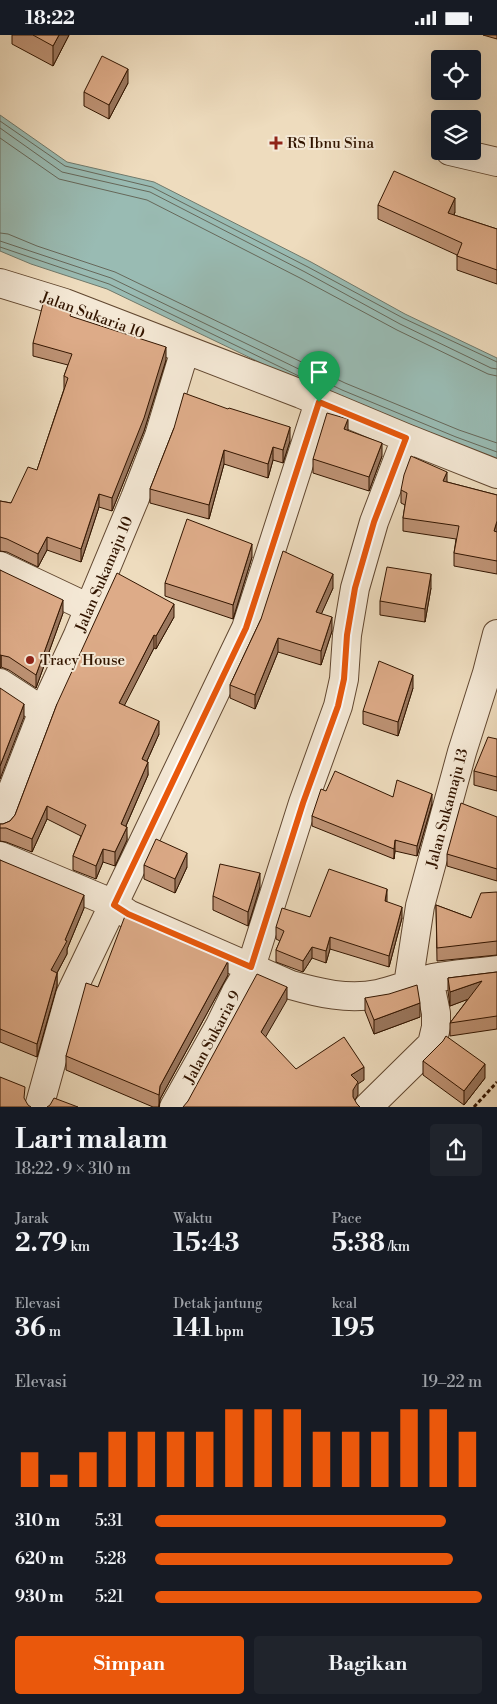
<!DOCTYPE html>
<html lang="id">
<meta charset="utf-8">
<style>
:root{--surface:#171b24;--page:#20242c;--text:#f1f3f6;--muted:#9ea1a6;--accent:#ea580c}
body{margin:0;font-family:"Libre Bodoni",serif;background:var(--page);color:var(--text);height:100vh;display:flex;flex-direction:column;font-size:19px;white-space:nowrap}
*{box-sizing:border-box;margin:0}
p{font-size:16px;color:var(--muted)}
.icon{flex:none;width:28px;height:28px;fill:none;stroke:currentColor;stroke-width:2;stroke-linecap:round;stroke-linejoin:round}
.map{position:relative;height:1072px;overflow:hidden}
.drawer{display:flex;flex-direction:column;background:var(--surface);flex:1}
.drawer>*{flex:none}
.buttons{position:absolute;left:431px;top:15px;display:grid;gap:10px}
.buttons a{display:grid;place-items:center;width:50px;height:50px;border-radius:5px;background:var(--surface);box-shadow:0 5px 20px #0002;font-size:25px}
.pin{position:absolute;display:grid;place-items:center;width:42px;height:42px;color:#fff;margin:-51px -21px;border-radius:50% 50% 50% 0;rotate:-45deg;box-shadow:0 0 5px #0007}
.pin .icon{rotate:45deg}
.round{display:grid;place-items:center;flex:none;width:52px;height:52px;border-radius:5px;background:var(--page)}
.headline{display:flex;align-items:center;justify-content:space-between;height:85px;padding:0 15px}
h1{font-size:28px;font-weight:800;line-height:38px}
.stats{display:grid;grid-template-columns:repeat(3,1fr);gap:8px;height:85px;padding:5px 15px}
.stats div{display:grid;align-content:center}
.stats b{font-size:25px;font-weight:800}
.stats small{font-size:14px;font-weight:400}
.stats p{font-size:14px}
.chart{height:140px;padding:10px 15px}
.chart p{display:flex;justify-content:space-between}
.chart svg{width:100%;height:90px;margin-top:5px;stroke:var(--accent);stroke-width:6}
.primary-button{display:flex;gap:10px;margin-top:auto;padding:10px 15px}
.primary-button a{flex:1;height:58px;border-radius:5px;background:var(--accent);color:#fff;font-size:20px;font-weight:800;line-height:58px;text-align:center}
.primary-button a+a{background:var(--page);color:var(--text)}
ul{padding:0 15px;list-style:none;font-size:16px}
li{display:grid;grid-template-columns:80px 60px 1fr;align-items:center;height:38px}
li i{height:12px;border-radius:6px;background:var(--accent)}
.status{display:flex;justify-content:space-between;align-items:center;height:35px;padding:0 25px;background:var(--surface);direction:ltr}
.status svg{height:14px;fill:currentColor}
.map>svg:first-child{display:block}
.water{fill:#99bbb3;stroke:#70796b}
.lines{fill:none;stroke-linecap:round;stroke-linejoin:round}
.shore{stroke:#66685a;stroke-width:1}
.minor-casing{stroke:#614730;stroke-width:30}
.path{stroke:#321500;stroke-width:3;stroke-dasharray:4 2.5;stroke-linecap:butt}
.minor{stroke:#f4e8d5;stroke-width:28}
.wall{fill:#be9375;stroke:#321500}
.shaded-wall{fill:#9b785f;stroke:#321500}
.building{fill:#ddab88;stroke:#321500}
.route-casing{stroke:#fff;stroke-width:10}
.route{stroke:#ea580c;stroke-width:6}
.poi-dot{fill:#8f2418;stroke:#f4e8d5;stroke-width:2}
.labels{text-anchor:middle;stroke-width:4;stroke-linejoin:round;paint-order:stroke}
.poi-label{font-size:15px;fill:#321500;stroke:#f4e8d5;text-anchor:start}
.street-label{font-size:15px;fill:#321500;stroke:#f4e8d5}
</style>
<div class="status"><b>18:22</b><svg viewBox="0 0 49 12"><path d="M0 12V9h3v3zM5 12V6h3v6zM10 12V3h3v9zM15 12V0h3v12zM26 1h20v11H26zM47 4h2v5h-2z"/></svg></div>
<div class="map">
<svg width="497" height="1072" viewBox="0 0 497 1072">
<rect width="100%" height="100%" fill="#eedcbe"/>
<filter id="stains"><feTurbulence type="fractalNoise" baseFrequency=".004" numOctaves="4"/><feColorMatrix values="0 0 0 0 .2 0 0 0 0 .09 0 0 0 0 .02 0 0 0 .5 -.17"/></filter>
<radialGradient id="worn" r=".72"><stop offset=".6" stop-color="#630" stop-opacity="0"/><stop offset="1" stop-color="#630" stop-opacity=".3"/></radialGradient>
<path class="water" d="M0,80L67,127L154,147L311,227L405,279L497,323V429L338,365L107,254L31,229L0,216Z"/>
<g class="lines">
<path class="shore" d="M0,86L65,131L152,152L308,232L403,283L497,327
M0,93L62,137L150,157L305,237L400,289L491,333L497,334
M0,103L59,144L147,165L302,244L397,295L488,339L497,341
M0,198L8,199L37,211L115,237L345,348L459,395L497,408
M0,206L111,243L342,355L456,402L497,417
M0,212L109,249L307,345"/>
<defs>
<path id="minor" d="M450,116L497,127
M0,248L65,268L301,359L406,403L497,439
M0,531L89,573
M0,648L43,676
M0,787L43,676L78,600L135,463L159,401L185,315
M0,821L114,869L128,879L291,950C319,958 348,965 378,959C396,955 414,947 433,943C454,939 476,938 497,935
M408,950L420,871L462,717L487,638L497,599
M39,1072L70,960L246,593L319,367
M174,1072L220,990L236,957L251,932L303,768L338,671L344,644L347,600L355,553L374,487L406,403
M368,1072L432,1009L436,992V978L429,944"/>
</defs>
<use href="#minor" class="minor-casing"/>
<path class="path" d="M474,1072L497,1047"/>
<use href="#minor" class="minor"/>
</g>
<path class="wall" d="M12,0H69L53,31L12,9Z
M483,0H497V4Z
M128,48L109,84L84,71V57Z
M378,170L455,177L454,180L497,194V249L457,235V220L378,184Z
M72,282L166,325L144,396L112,476L99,472L81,527L47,515L38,532L7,517L0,516V466L11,468L37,435L64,354V341L68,330L33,321V308Z
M174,393L290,406L283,428L273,425L268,443L224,429L209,484L150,468V454Z
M382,421L369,456L313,438V424Z
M447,447L497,460V539L454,531V518L456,504L403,496V483L405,470L401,468V455Z
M252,522L233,584L165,561V548Z
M0,535L63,578L36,653L9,635L1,632Z
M333,553L321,579L332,596L321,630L278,617L255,674L230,663V650L261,584Z
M431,553L425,587L380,580V566Z
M174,582L156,614L154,613L124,670L159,699L147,726L148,740L126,791L127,805L115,831L103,827L96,844L73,835V821L81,801L47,784L32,817L6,807L0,806V789H3L10,786L15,780L57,669Z
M413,653L398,701L363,689V676Z
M497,704V756L474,750V736Z
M326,756L393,762L432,769L417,821L395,816L394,824L312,791V781Z
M497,782V846L447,831V819Z
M0,825L84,873L67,914V919L57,938V951L37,1022L0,1007Z
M144,830L187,832L175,858L144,844Z
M260,852L248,891L213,875V861Z
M497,857V920L437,926L436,870L471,883Z
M387,867L402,883L389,932L330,914L326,928L312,923L303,937L276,927V915L280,906L276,904V892L310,882Z
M497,937V994L450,1001V988L468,964L450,971L448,956V943Z
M228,940L160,1064L159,1072H153L66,1035V1021L98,952Z
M365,963L420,982L374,999L365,976Z
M423,1026L485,1043L464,1070L423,1040Z"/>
<path class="shaded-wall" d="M59,0H69L53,31V11Z
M128,34V48L109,84V70Z
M455,163V177L448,192V178Z
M166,312V325L144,396L112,476V463Z
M348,384V398L344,394Z
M290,392V406L283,428V415Z
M382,408V421L369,456V442Z
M273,412V425L268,443V429Z
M224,415V429L209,484V470Z
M447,437V450L443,446Z
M99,459V472L81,527V514Z
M497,486V499L494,496Z
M47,502V515L38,532V519Z
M252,509V522L233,584V570Z
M333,539V553L316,591V577Z
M431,539V553L425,587V574Z
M63,565V578L36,653V640Z
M174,569V582L156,614V601Z
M332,582V596L321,630V616Z
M154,600V613L119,681V668Z
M278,603V617L255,674V660Z
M1,619V632L0,633V620Z
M413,640V653L398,701V687Z
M24,669V682L0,744V731Z
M159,686V699L142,737V724Z
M148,727V740L121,802V789Z
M432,759V769L417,821V811Z
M47,771V784L32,817V804Z
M127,792V805L115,831V817Z
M395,805V816L394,824V814Z
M103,814V827L96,844V831Z
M187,818V832L175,858V844Z
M260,838V852L248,891V877Z
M387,854V866L385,878V866Z
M84,860V873L67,914V919L51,949V935L65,905Z
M402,872V883L389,932V921Z
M330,902V914L326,928V916Z
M312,912V923L303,937V926Z
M228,926V940L160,1064L159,1072V1060L160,1051Z
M57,938V951L37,1022V1009Z
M482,946V959L450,971V957Z
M287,952V965L261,1010V997Z
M420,968V982L374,999V985Z
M485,1029V1043L464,1070V1056Z
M364,1032V1045L358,1049V1060L353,1068L351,1040Z"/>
<path class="building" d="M33,0H59L53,11Z
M102,21L128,34L109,70L84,57Z
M394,136L455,163L448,178L497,194V235L457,221L462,208L378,170Z
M44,265L72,274L70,281L166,312L144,383L112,463L99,459L81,514L47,502L38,519L7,504L0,502V466L11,468L28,432L37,435L68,343L64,341L72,319L33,308Z
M184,358L228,374L229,373L290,392L283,415L273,412L268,429L224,415L209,470L150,454L174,393Z
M327,378L348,384L344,394L382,408L369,442L313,424Z
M411,421L447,437L443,446L497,460V486L494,496L497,497V526L454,518L459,491L403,483L407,458L401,455L404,440Z
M187,484L252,509L233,570L165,548Z
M283,516L333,539L316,577L332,582L321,616L278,603L255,660L230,650L261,584Z
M387,532L431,539L425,574L380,566Z
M0,535L63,565L36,640L9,622L0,620Z
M117,538L174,569L156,601L154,600L119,668L159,686L142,724L148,727L121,789L127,792L115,817L103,814L96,831L73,821L86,790L47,771L32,804L6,793H0V789H3L10,786L15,780L57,669Z
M379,626L413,640L398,687L363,676Z
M0,653L24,669L0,731Z
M488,702L497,704V742L474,736Z
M335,736L393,762L397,745L432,759L417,811L395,805L394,814L312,781L321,754L326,756Z
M461,768L497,782V834L447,819Z
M156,804L187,818L175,844L144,830Z
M0,825L84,860L65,905L67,906L51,935L57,938L37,1009L0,994Z
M220,829L260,838L248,877L213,861Z
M329,834L387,854L385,866L402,872L389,921L330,902L326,916L312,912L303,926L276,915L284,896L276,892L282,873L310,882Z
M497,857V906L437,913L436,870L471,883L481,858Z
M125,881L228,926L160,1051L159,1060L66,1021L85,952L86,948L98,952Z
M497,937V981L450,988L482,946L450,957L448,943Z
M257,939L287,952L261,997L296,1034L344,1002L364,1032L351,1040L358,1047L353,1055V1062L357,1069L360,1072H183L188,1066Z
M417,950L420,968L374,985L365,963L389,959Z
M446,1001L485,1029L464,1056L423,1026L443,1006Z
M0,1042L25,1052L24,1063L28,1070L31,1072H0Z
M54,1063L78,1072H47L50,1070Z"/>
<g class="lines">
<defs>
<path id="route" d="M319,367L406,403L374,487L355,553L347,600L344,644L338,671L303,768L251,932L128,879L114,870L246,593Z"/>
</defs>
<use href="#route" class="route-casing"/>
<use href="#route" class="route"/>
</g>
<g class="poi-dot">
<path d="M273.5 100.5h5v5h5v5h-5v5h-5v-5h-5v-5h5z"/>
<circle cx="30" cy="625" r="5"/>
</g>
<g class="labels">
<g class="poi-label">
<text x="287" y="113">RS Ibnu Sina</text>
<text x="40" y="630">Tracy House</text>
</g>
<g class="street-label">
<text transform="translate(93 280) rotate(20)" y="5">Jalan Sukaria 10</text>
<text transform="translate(104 539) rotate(-67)" y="5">Jalan Sukamaju 10</text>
<text transform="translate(447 773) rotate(-75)" y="5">Jalan Sukamaju 13</text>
<text transform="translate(212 1002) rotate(-62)" y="5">Jalan Sukaria 9</text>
</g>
</g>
<rect width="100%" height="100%" filter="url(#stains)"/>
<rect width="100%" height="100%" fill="url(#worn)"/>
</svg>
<div class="buttons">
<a><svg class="icon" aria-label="locate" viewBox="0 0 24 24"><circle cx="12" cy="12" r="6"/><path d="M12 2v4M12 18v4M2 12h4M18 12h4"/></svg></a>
<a><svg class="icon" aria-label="layers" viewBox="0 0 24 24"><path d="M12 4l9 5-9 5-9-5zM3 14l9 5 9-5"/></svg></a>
</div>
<div class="pin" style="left:319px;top:367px;background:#1e9e55"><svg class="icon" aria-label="arrive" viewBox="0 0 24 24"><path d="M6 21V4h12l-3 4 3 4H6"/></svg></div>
</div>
<section class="drawer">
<div class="headline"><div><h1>Lari malam</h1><p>18:22 · 9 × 310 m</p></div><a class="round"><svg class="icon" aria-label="share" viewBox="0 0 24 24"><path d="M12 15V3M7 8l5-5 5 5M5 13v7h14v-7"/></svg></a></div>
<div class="stats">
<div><p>Jarak</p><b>2.79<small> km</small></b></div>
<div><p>Waktu</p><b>15:43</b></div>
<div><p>Pace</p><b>5:38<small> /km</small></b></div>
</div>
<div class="stats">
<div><p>Elevasi</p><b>36<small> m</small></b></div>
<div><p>Detak jantung</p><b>141<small> bpm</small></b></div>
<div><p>kcal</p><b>195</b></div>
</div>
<div class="chart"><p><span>Elevasi</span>19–22 m</p>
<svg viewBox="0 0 160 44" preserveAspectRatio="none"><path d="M5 44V27M15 44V38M25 44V27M35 44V17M45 44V17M55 44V17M65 44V17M75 44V6M85 44V6M95 44V6M105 44V17M115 44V17M125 44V17M135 44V6M145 44V6M155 44V17"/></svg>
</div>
<ul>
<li><b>310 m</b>5:31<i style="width:89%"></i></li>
<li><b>620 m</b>5:28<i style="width:91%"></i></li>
<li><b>930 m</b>5:21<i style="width:100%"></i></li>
</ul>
<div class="primary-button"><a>Simpan</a><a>Bagikan</a></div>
</section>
